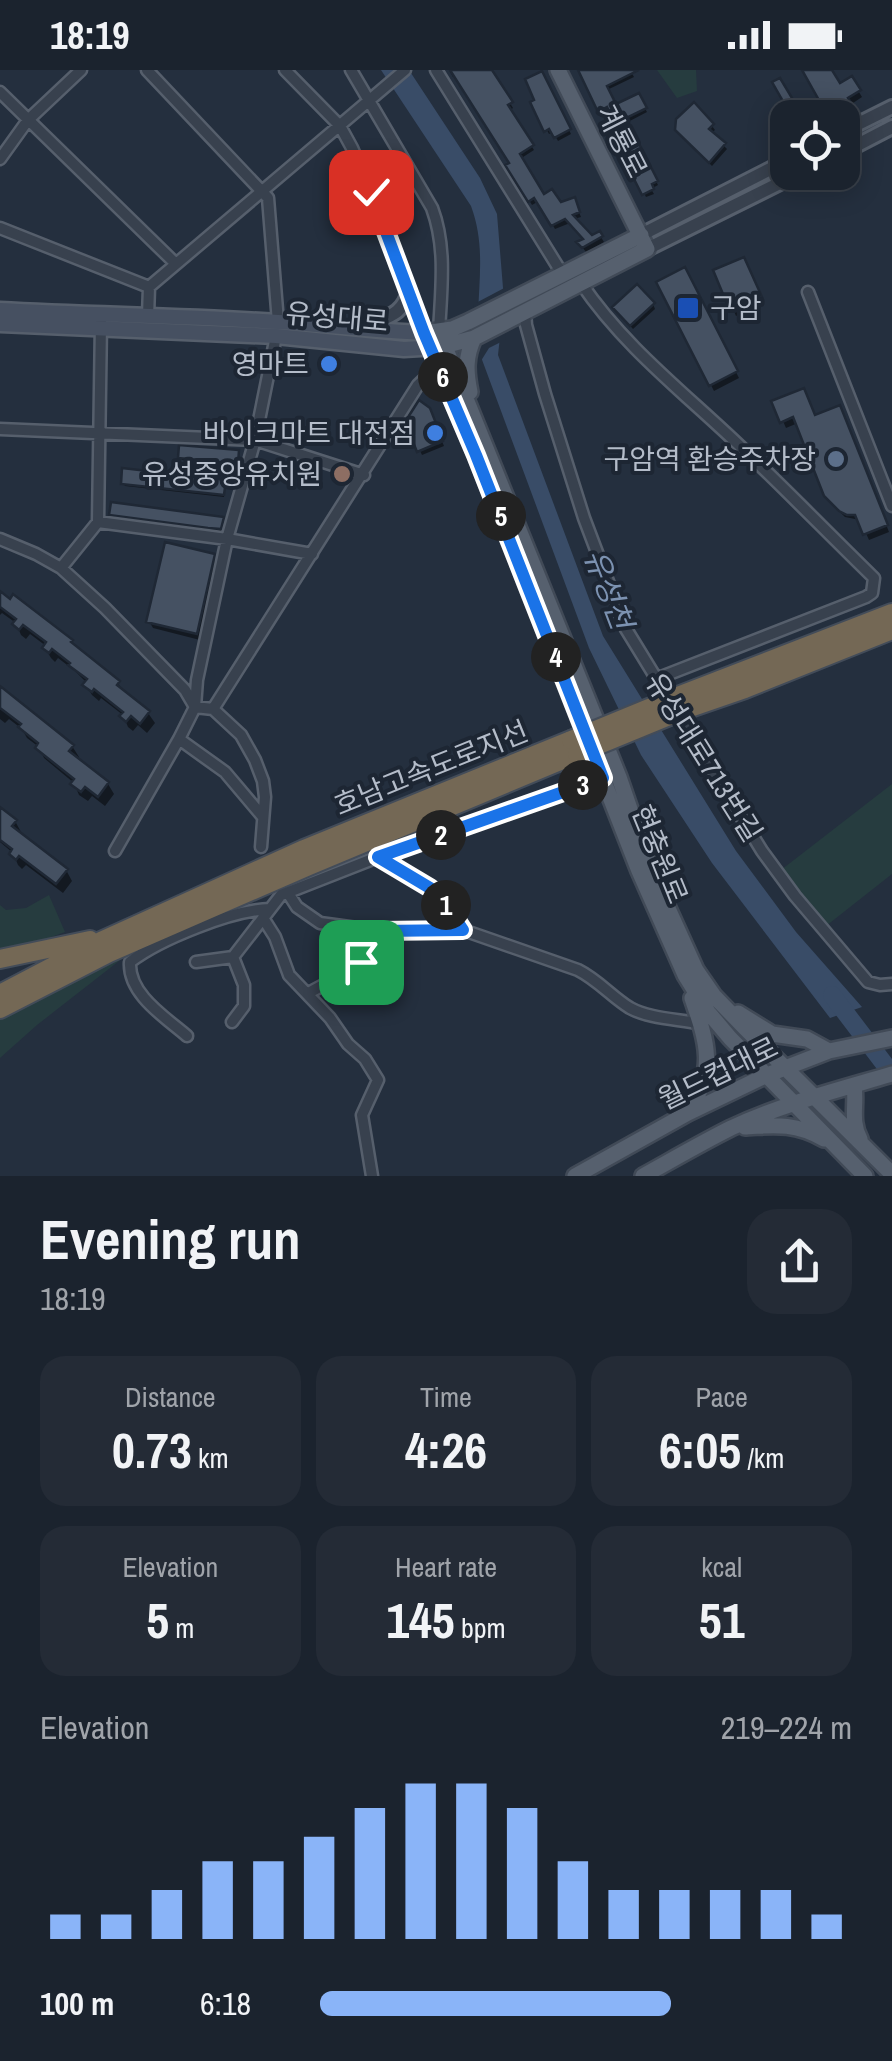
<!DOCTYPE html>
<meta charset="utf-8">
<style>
:root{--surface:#1b232e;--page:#242b36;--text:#f1f3f6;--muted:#a0a4aa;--line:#39404a;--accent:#8ab4f8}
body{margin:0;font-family:"Archivo Narrow","Noto Sans KR",sans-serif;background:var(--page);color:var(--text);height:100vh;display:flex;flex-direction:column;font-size:38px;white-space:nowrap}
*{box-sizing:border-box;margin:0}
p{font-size:32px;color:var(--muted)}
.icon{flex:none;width:55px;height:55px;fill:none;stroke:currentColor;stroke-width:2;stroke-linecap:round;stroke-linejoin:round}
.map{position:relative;height:1106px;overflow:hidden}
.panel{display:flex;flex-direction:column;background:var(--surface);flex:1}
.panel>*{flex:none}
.controls{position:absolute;left:770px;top:30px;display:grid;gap:20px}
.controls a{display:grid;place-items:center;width:90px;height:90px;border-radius:20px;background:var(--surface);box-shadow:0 5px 25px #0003,0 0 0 2px var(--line);font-size:50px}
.pin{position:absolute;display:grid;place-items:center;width:85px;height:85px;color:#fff;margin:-42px;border-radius:20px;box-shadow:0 5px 15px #0006}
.km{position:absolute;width:50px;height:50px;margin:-25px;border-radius:50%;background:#222;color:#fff;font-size:28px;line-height:50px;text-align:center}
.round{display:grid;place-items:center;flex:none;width:105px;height:105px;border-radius:30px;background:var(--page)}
.head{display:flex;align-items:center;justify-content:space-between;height:170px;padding:0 40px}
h1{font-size:55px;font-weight:800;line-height:75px}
.metrics{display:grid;grid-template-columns:repeat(3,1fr);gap:15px;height:170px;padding:10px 40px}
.metrics div{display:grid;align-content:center;border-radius:25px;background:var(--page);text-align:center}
.metrics b{font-size:50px;font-weight:800}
.metrics small{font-size:28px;font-weight:400}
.metrics p{font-size:28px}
.chart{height:280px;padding:20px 40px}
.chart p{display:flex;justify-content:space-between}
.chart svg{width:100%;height:180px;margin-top:10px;stroke:var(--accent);stroke-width:6}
ul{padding:0 40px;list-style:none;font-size:32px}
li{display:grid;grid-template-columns:160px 120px 1fr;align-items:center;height:75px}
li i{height:25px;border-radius:12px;background:var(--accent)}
.status{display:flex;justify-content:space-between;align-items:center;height:70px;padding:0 50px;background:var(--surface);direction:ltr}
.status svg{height:28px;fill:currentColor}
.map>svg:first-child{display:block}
.green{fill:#263c3f}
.water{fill:#394c67}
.pier{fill:#242f3e}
.shadow{fill:#0007}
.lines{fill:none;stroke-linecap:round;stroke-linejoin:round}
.river{stroke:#394c67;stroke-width:18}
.building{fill:#455162;stroke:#1f2835;stroke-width:2.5}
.minor-casing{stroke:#565f6c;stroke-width:15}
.tertiary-casing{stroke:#565f6c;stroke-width:18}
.secondary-casing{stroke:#565f6c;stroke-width:19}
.primary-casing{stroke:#414a57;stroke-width:20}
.motorway-casing{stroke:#434c59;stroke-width:22}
.minor{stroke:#38414e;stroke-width:10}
.tertiary{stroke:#38414e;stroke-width:12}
.secondary{stroke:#465061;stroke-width:14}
.primary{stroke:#56606e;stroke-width:15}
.motorway{stroke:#746855;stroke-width:18}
.motorway-bridge-casing{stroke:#434c59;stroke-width:22;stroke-linecap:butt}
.motorway-bridge{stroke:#746855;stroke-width:18}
.route-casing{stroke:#fff;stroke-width:20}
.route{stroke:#1a73e8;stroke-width:12}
.transit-dot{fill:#1a4fb4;stroke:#1d2633;stroke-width:4}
.shop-dot{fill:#3f7fe0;stroke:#1d2633;stroke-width:4}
.service-dot{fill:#5c6f8a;stroke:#1d2633;stroke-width:4}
.education-dot{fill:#8d6e63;stroke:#1d2633;stroke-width:4}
.labels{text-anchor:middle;stroke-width:8;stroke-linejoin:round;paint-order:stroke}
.street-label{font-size:28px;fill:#b4bcc9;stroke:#1d2633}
.poi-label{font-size:28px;fill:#b4bcc9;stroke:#1d2633;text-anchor:end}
.water-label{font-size:30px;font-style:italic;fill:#7c92b1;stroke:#1d2633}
</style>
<div class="status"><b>18:19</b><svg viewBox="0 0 49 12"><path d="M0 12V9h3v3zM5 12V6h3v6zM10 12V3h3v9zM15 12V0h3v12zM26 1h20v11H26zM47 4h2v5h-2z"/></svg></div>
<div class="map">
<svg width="892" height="1106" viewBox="0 0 892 1106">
<rect width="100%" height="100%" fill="#242f3e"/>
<path class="green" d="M657,0H696L697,21L677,28Z
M892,714V804L826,856L781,800Z
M49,825L65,862L0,886V835L6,840L26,838Z
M117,885L119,891L37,955L0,988V949L27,932Z"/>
<path class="water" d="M381,0H409L480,108L497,144L504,230L498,285L603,566L736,781L796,862L862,937L830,948L712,793L641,685L589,578L481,287C480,274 477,260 478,247C479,208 485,174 471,136Z"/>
<path class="pier" d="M508,216L505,270L489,278L479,294L472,250L474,234Z"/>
<path class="shadow" d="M449,0H489L513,38L509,41L534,80L520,89L543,128L560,135H576L581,147L574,149L591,168L599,164L604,172L586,182L582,177L586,170L570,153L555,159L539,131L532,135L509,96L513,94L456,5L453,7Z
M581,0H630L634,7L607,20L615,37L638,26L647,42L626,53L658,115L651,119L654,124L646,127L615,64L621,61L610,40L602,44Z
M805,0H830L839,17L851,9L862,27L850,35L856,46L842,53V48H832Z
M541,4L571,64L558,71L553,62L549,64L533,33L538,31Z
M712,56L715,60L711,63L727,79L712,96L681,65Z
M747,197L763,234L736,246L733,239Z
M684,201L739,308L714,321L659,213Z
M653,234L655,239L633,259L618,242Z
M775,333L815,348L843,344L889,462L869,470L860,450L845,447L831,433L798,353L786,358Z
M431,345L444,376L422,385L407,353Z
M238,382V396L182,390L180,387Z
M224,412V427L125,416L123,413Z
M112,444L223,449L224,451L221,461L113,447Z
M213,486L217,493L200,570L153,558L149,551Z
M0,524L71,571L76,579L118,613L124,623L148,643L155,653L147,663L138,655L133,661L128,657L123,645L101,628L99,631L92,625L86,615L87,613L75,601L58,588L55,592L51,588L45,578L46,576L30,564L26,569L21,565L16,553L2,543L0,545Z
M0,621L72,676L79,687L76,690L108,714L114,724L105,736L92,726L88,731L79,725L74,713L44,688L39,677L27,668L22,659L9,649L5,653L0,649Z
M0,740L15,751L21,762L19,764L66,800L72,811L63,823L26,795L22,799L18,795L13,783L0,772Z"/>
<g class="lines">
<path class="river" d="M832,925L892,1004"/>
</g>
<path class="building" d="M450,0H492L513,32L508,35L534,75L520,84L544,124L552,119L561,132L575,127L580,142L573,145L592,165L600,161L603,166L582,178L576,172L583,169L565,149L551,156L534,128L528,132L505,95L509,93Z
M578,0H639L607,16L616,34L639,23L647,38L626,48L658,111L652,114L654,119L642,125L611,63L618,60L607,37L598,42Z
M802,0H832L840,13L852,6L861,20L848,28L855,39L839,48H829Z
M542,1L571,59L554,68L549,59L544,62L530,32L534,30L525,9Z
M780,8L792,28L784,33L772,12Z
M694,32L714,54L709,59L726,73L709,93L675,60L676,49Z
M744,187L762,227L730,241L713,200Z
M685,197L738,301L709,316L656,212Z
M637,214L655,233L630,256L612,237Z
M804,318L815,345L840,335L888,455L863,465L855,445H847L839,441L824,426L793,347L780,353L771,331Z
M419,330L430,338L443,371L417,382L405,352Z
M179,375L239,380L238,394L178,388Z
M122,398L226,410L224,425L121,414Z
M111,432L224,447L221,459L208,458L109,445Z
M165,472L215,484L197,564L146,552Z
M0,521L10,529L13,524L73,570L71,572L120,611L117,615L150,641L140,654L131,646L126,652L119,646L123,642L94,619L92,622L82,615L87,609L68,595L70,593L52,579L49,583L42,578L46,572L23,555L19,560L12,554L16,549L0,537Z
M0,616L74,675L69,681L109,712L98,727L85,717L81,722L70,714L74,709L35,678L38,673L18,657L21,654L0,638Z
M0,737L17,750L12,756L68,799L56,814L19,786L16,790L9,784L12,779L0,770Z"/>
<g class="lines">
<defs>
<path id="minor" d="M147,0L268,128L278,252
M285,0L340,56L352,78L371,122L424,263
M351,0L432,138C447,178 441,220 439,262
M436,0L563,205
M0,22L176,194
M0,89L28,50L81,0
M0,158L149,217
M581,213C624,277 687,325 742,378C787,421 830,465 874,508L872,523L866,527L656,609
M149,217L405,0
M808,222L892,436
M525,242L526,255L545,324L584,448L626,559L762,781L795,826L868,912L880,915L892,914
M148,246L149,217
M0,359L255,370L364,405
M98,452L227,469L312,484
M0,469L36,484L61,498L105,538L185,620L195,637L213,639L241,665L255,690L263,711L265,727L261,777
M61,498L98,452L101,252
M213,639L418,315L438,296
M179,669L225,702L263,747
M115,781L179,669L195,637L197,610L227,469L255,370L276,266
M378,787L430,818L446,834L463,860
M288,823L297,837L320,853L379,861L463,860L578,900C598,910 612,927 630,938C650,949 679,949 701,954
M263,848L275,867L289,905L330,948L348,974L365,989L378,1010L362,1045L372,1106
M196,892L233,887L281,825L378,787L603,708
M307,924C334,908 373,895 379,861
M232,952L244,936V915L233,887
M187,966C165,947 128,924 130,892C160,869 232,840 270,839"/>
<path id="tertiary" d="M842,62L892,37
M842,83L892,57
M641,165L788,90
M647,179L802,102
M362,258C384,246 402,248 409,221"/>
<path id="secondary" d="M0,240C93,245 185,246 278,252C326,255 375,261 424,263
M0,254L276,266L404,279L438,277"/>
<path id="primary" d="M641,165L468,252L452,259L424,263L476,385L639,801L685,905L708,942L730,968L865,1106
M439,262L619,707L652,803L696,900L714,926L745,958L892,1104
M444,276L474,268L647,179L558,0
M470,322C466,302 465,287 474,268
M738,943L772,964L807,969L829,981
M854,1015C857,1035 850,1050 860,1069
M688,1043C716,999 708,975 692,928
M745,1057C776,1055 796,1053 824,1069
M575,1106L688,1043L767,1005L829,981L892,968
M643,1106C672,1090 701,1073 731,1058C782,1034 838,1020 892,1004"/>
<path id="motorway" d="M678,626L892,543
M684,640L745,619L892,560
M0,889L90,870
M0,924L101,871L304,779L571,670
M0,939L109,883L309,796L577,684"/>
</defs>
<use href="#minor" class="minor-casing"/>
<use href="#tertiary" class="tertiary-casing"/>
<use href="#secondary" class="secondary-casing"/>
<use href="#primary" class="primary-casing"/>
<use href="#motorway" class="motorway-casing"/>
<use href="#minor" class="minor"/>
<use href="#tertiary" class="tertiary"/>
<use href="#secondary" class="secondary"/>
<use href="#primary" class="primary"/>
<use href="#motorway" class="motorway"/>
<defs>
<path id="motorway-bridge" d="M571,670L678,626
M577,684L684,640"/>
</defs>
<use href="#motorway-bridge" class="motorway-bridge-casing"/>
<use href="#motorway-bridge" class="motorway-bridge"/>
</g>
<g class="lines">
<defs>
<path id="route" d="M361,892C371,885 377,873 379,861L463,860L446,834L430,818L378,787L603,708L476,385L424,263L371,122"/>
</defs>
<use href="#route" class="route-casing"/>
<use href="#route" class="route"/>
</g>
<rect class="transit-dot" x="676" y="226" width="24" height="24" rx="5"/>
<g class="shop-dot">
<circle cx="329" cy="294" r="10"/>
<circle cx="435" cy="363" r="10"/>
</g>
<circle class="service-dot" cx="836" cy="389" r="10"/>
<circle class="education-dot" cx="342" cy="404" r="10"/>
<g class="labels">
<g class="street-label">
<text transform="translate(622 71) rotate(63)" y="10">계룡로</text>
<text transform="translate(337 247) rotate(5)" y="10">유성대로</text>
<text transform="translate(704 687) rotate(58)" y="10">유성대로713번길</text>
<text transform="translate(431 698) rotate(-22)" y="10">호남고속도로지선</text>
<text transform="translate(660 784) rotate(68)" y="10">현충원로</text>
<text transform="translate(718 1003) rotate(-26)" y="10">월드컵대로</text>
</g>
<g class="poi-label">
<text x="710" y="248" text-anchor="start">구암</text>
<text x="309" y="304">영마트</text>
<text x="415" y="373">바이크마트 대전점</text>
<text x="816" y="399">구암역 환승주차장</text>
<text x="322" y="414">유성중앙유치원</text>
</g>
<g class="water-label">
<text transform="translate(608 519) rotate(69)" y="10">유성천</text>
</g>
</g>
</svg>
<div class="controls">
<a><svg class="icon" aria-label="locate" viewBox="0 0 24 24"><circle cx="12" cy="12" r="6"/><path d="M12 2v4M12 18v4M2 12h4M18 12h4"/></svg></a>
</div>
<div class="pin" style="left:361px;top:892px;background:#1e9e55"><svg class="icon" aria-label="arrive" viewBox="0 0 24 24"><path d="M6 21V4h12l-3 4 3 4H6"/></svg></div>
<div class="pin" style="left:371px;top:122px;background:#d93025"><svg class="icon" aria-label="check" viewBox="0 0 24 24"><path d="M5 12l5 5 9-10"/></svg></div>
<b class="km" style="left:446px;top:835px">1</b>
<b class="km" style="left:441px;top:765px">2</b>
<b class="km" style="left:583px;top:715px">3</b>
<b class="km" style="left:556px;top:587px">4</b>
<b class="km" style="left:501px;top:446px">5</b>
<b class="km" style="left:443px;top:307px">6</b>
</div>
<section class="panel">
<div class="head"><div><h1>Evening run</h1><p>18:19</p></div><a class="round"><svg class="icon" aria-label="share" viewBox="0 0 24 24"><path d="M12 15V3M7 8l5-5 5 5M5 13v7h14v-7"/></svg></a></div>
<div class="metrics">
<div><p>Distance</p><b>0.73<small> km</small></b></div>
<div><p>Time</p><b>4:26</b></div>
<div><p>Pace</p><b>6:05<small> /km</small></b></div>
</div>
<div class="metrics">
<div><p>Elevation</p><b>5<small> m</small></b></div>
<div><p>Heart rate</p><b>145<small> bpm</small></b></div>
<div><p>kcal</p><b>51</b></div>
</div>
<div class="chart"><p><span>Elevation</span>219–224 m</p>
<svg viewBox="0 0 160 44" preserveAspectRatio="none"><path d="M5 44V38M15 44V38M25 44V32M35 44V25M45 44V25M55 44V19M65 44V12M75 44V6M85 44V6M95 44V12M105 44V25M115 44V32M125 44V32M135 44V32M145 44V32M155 44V38"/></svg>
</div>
<ul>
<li><b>100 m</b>6:18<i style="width:66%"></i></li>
</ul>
</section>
